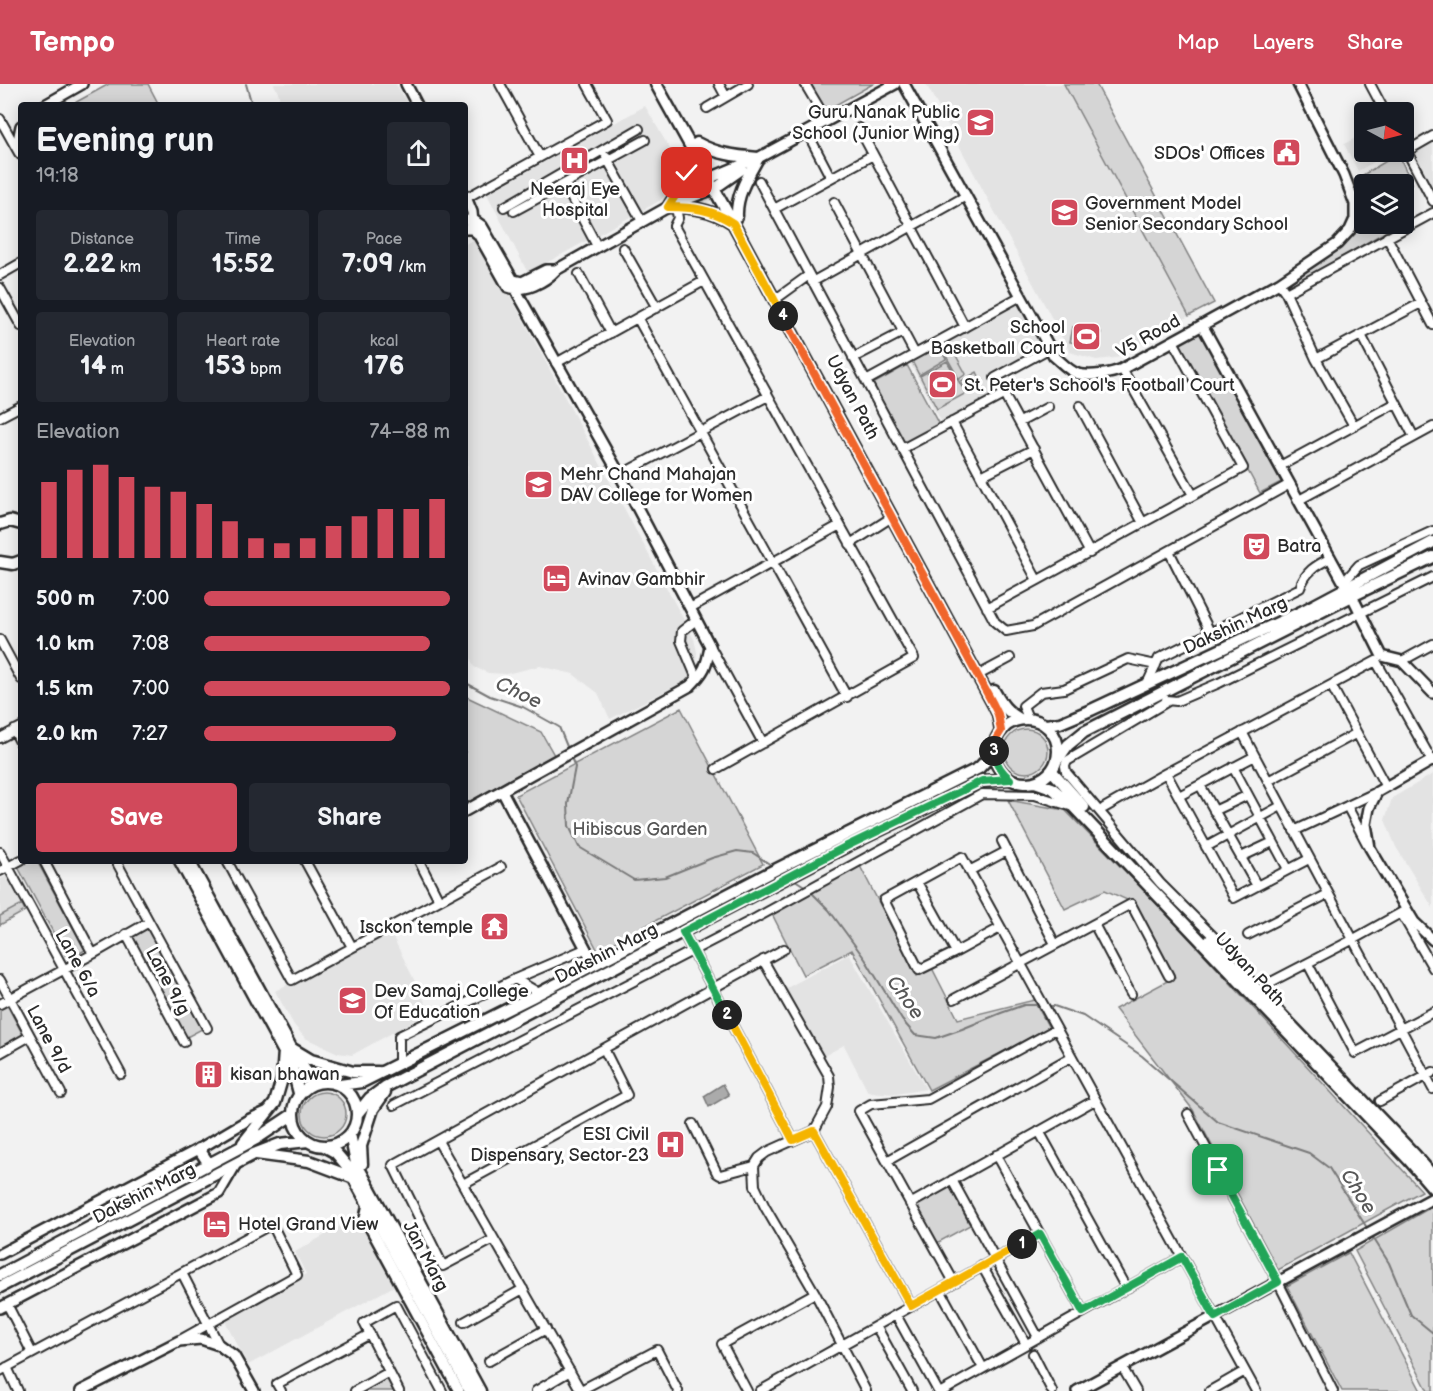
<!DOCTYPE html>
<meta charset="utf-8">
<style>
:root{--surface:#171b24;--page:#242831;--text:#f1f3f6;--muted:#9ea1a6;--accent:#d1495b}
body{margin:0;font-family:"Balsamiq Sans",sans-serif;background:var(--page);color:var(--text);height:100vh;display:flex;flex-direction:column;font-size:22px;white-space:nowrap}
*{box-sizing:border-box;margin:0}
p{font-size:20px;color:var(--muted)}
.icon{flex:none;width:33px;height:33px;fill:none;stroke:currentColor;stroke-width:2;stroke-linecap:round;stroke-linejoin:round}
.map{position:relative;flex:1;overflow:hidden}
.panel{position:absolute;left:18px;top:18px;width:450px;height:762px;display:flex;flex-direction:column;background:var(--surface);border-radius:6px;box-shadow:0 3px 15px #0003}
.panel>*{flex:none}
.needle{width:39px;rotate:97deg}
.tools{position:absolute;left:1354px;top:18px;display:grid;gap:12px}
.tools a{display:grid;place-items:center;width:60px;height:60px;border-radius:6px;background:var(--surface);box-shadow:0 3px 15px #0003;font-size:30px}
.pin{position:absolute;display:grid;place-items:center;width:51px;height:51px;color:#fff;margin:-26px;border-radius:12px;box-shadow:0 3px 9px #0006}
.km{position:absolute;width:30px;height:30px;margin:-15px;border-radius:50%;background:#222;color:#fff;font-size:16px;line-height:30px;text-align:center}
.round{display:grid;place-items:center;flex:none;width:63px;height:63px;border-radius:6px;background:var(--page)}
.overview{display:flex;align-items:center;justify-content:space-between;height:102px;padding:0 18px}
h1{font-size:33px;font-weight:800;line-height:45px}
.metrics{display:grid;grid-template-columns:repeat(3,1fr);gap:9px;height:102px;padding:6px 18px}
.metrics div{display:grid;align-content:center;border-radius:6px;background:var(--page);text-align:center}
.metrics b{font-size:26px;font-weight:800}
.metrics small{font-size:16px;font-weight:400}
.metrics p{font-size:16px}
.chart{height:168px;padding:12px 18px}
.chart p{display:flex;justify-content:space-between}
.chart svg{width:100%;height:108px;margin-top:6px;stroke:var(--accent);stroke-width:6}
.primary-button{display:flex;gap:12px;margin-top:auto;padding:12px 18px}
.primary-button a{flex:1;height:69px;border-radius:6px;background:var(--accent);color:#fff;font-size:24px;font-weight:800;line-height:69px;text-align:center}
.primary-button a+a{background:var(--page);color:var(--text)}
ul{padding:0 18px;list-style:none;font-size:20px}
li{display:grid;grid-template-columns:96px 72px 1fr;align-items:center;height:45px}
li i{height:15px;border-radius:8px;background:var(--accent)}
header{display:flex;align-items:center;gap:36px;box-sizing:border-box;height:84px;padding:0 30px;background:var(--accent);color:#fff}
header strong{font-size:28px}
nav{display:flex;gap:33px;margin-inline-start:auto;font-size:21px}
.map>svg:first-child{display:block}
.built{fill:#e3e3e3}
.green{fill:#d5d5d5;stroke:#808080;stroke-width:1.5}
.water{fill:#ababab;stroke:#787878;stroke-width:1.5}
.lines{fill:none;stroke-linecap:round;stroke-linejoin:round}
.stream{stroke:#787878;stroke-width:2}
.minor-casing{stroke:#2b2b2b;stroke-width:12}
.tertiary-casing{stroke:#2b2b2b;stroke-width:14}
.secondary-casing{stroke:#2b2b2b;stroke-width:15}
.minor{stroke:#fff;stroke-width:8}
.tertiary{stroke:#fff;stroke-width:9}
.secondary{stroke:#fff;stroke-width:10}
.split-1-casing{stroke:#fff;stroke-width:12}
.split-2-casing{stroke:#fff;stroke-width:12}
.split-3-casing{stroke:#fff;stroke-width:12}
.split-4-casing{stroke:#fff;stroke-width:12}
.split-5-casing{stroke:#fff;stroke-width:12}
.split-1{stroke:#22a559;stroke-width:8}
.split-2{stroke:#f5b400;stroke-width:8}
.split-3{stroke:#22a559;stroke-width:8}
.split-4{stroke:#f0652b;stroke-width:8}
.split-5{stroke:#f5b400;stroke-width:8}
.labels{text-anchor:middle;stroke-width:6;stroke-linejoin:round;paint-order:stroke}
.poi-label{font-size:18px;fill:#2b2b2b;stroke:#fff;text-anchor:start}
.street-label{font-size:18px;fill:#2b2b2b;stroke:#fff}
.park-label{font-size:18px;fill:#565656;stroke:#fff}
.water-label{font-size:20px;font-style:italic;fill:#585858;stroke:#fff}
</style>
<header>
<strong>Tempo</strong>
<nav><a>Map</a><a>Layers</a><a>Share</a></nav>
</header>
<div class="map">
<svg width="1433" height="1307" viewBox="0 0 1433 1307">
<rect width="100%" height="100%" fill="#f2f2f2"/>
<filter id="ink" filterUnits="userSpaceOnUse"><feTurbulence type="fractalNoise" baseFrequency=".0167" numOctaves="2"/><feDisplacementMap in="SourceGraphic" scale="12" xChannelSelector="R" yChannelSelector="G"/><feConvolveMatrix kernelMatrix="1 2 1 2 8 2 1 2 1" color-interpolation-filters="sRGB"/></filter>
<g filter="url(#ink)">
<path class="built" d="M274,0H396L408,21H279V11Z
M926,0H1064L1189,232L1115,274L1096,276L1070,268Z
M645,22L674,72L676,97L661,116L528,189L487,110Z
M1365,49V68H1392L1358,87L1344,60Z
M1433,58V105L1414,68Z
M479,153L694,555L697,568L696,582L687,596L610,635L598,609L573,590L540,582L506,590L488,589L474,583L465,558V428L468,376L465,363V160Z
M1019,217L1044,261L991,291L1000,309L941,339L909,277Z
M1433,690V824L1396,763L1385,736L1392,714Z
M7,792L22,820L0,832V795Z
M390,847L430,928L352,971L338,969L305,954L294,941L275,907Z
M849,870L926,1005L897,1010L868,1008L844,961L822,973L785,905Z
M362,1130L400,1199L248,1281L224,1235L306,1190L295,1168Z"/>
<path class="green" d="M109,0H148L159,21H71Z
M810,0H873L823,28Z
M1064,0H1096L1214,219L1189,232Z
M1398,70L1412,99L1404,104V100H1365V140H1399L1290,203L1287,197C1305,185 1351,158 1358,138C1363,124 1357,110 1351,98Z
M1073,243L1101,248L1099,263L1070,258Z
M1200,248L1281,398L1260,409L1179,259Z
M948,257L966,290L959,295L940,261Z
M939,263L946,275L919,291L912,277Z
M947,277L965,308L961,297L977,288L983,300L937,325L920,292Z
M907,281L939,341L904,359L873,300Z
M465,612L541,648L554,671L465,720Z
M681,624L763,780L598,867L516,711Z
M1004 667a22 22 0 1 1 44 0a22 22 0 1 1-44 0Z
M1008,716L1065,726L1165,828L1422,1107L1278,1186L1193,1026L1115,925L1175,893L1134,819L1105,806L1065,825Z
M29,777H37L85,866L68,876L18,783Z
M859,780L917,892L932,884L958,935L1034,916L1049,944L929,1006L852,866L803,891L770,826Z
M22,820L25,827L0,841V832Z
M147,844L202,945L185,954L131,852Z
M7,921L23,951L0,964V925Z
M302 1030a22 22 0 1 1 44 0a22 22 0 1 1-44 0Z
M950,1103L970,1141L935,1160L915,1122Z
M1433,1122V1307H1428L1355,1167Z
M1348,1169H1349L1421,1307H1342L1287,1202Z
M388,1295L394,1307H364Z"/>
<path class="water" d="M723,1000L729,1011L709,1023L704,1012Z"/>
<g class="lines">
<path class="stream" d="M246,0L252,21
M465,597L466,599L490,612L523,623L559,643L568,665
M570,671L575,683L568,720L569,742L579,763L634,796L665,793L712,774L737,767L753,769L774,783
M792,794L806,803L829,826L865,875L902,936L915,951L936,954L962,945L1001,929L1024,921H1041
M1047,922H1054L1083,932L1142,972L1218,1038L1309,1069L1329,1084L1369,1147
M1372,1152L1389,1179L1411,1231L1433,1249"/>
<defs>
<path id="minor" d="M500,0L540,73
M719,0L726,13
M805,0L827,37
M1370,0L1385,28
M707,24L748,0
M0,35L19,69
M859,44L965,243
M807,48L831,94
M1404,62L1433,117
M1407,67L1433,52
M606,73L642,137
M759,97L995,538L1006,547L1033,542L1290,400
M564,100L597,162
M466,114L607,36L587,0
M834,118L915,270
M504,123L639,45
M676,123L678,134L674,142L914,574L716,685
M774,125L873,71
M514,127L645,56
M1387,153L1433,241
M623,164L657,224
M579,190L611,249
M0,191L21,179
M812,198L966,112
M1279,199L1286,209L1316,275L1354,342
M0,204L21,242
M1286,209L1433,129
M780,212L809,191
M638,235L847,613
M1361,251L1414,353
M1050,264L995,294L1090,469
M853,274L903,248
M1316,275L1421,219
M556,279L704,197
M1122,285L1193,411
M866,297L1021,212
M1080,322L1143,439
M0,333L21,322
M952,338L1037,496
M1020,338L1048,323
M902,365L1005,310
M1280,382L1396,319
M620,391L768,312
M981,392L1034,365
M1299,416L1433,343
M850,460L892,433
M1169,467L1211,550
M1344,498L1359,481L1433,447
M690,524L840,441
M987,524L1243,384L1173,257
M696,536L682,547L681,557L697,595
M0,556L21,595
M710,562L763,659
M1402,577L1433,560
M984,588L1010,574
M1147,600L1159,574L1300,504C1305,488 1316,481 1331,474
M1331,601L1386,703
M1166,616L1177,617L1219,599L1433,493
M1168,617L1067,677L1065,682L1066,688L1160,799L1219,858
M1028,634L1023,622L1041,608L1064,605L1128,575L1156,581
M14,646L21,660
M1242,648L1433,1005
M0,654L21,643
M1233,683L1288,785
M1166,689L1234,814L1309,775
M1268,697L1357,649
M1200,701L1257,802
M1179,712L1255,672
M1347,722L1367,760
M1104,724L1166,689L1376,577L1432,677
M1214,727L1248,711
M1294,747L1377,708
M1002,757L1055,860
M1206,763L1281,722
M0,768L121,990
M1241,773L1273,758
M44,777L93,870
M116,777L207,944
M227,777L292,896L501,783
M305,777L352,863
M419,777L439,816
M0,787L21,776
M969,787L1007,767
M917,798L956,868
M1401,829L1433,884
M1094,840L1131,910
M1000,844L956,868L919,886L884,816L962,773L1256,1307
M683,848L793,1056
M126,850L184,958
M1248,851L1328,810
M763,876L829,992L830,1003L827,1023L814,1047L767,1068L759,1074L754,1082L755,1102L765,1123L815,1209L866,1307
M1308,880L1355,969L1433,928
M515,895L539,909
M0,896L61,1009
M1271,898L1352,856L1406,826
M954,915L1131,820L1169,892
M0,920L93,870L149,838
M0,969L30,952
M399,979V952L515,895L585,865
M1380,1017L1433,988
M394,1021L756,834L982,710L1035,711L1070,722
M1188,1030L1278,1198L1333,1307
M693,1040L717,1089L720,1091L754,1082
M814,1047L911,1222
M1039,1047L1126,1204
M438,1057L581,1307
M996,1071L1083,1228
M887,1077L1071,973
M952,1096L1038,1253
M463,1100L627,1011L604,965
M910,1120L1095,1016
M494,1155L443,1182L393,1081L784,865
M982,1182L1026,1260
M182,1189L219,1261
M954,1198L859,1027L871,1020L928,1015L1056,945
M940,1206L983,1284
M7,1220L32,1269
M896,1231L938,1307
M464,1238L523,1205
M876,1242L912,1307
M1033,1270L1052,1307
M489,1277L546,1245
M7,1283L18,1307
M1122,1283L1136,1307
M0,1287L272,1140L297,1191L180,1256
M581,1306L657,1266L678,1307
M281,1307L277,1300L370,1250
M355,1307L389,1288
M399,1307L364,1239L396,1221L442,1307
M536,1307L570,1287
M747,1307L722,1260L815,1209
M760,1307L1040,1150
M943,1307L1182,1173
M1210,1307L1245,1287"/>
<path id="tertiary" d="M406,0L417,21
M904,0L1054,272C1061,278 1069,287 1078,290C1090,293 1111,290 1122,285L1279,199L1337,160L1350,146L1355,135V120L1344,91L1298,0
M45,21L82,0
M21,42L18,57L21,70
M465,111L472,128L473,139
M685,116L714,105L744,84
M465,136L475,137L482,142L513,196L522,198L546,186H556
M465,145H472L478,150L508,203C524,209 545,198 556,186L668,123L715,92L758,74L895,0
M1202,241L1347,504
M1352,512L1382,572L1402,577L1433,609
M1433,676L1377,708L1369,724L1366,740L1370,764L1414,838L1433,856
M502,707L594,880
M465,727L690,602C704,588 707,582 710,562L620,391L518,210L516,205V198
M368,1120L365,1134L459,1307
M0,1170L199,1065L248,1036L268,1027
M0,1224L219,1109L236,1080
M81,1307L179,1257L201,1255L219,1261L234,1272L254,1307
M1077,1307L1433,1114"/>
<path id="secondary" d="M656,0L733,139L993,620L998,630L1001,647
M697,59C717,70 735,72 758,74C748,92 736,111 737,132
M668,123C691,123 711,125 731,138
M668,123C683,100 687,91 691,64
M0,440L10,437L21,440
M0,478L13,480L21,477
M994,607C1002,621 1006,627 1020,635
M994 667a32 32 0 1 1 64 0a32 32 0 1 1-64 0Z
M1046,641L1060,639L1091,626L1303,527L1433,458
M1058,675L1068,661L1084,648L1352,512L1433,473
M1052,687L1084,723
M1035,698L1052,704L1070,719L1409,1076L1433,1104
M180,777L292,983L299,1009
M189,777L299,978L309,991L318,997
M1210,856L1415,1071L1433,1092
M291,964L311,976L353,988H378
M293 1030a32 32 0 1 1 64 0a32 32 0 1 1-64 0Z
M340,1001L362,998L532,913L769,789L979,684L994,668
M357,1030L370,1014L385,1003L847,762L982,697L1010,695
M350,1050L356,1079L480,1307
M243,1059L275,1019L282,995L284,967
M324,1062L335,1068L347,1082L470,1307
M199,1065L209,1080
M256,1070L309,1077L354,1094
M362,1080L361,1062L373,1025L385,1008
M0,1191L256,1055L292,1031
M0,1203L254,1070L280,1060L308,1057"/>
</defs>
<use href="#minor" class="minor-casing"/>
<use href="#tertiary" class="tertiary-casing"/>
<use href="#secondary" class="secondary-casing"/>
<use href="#minor" class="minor"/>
<use href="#tertiary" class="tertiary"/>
<use href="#secondary" class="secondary"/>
</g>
</g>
<g class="lines" filter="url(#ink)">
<defs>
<path id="split-1" d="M1022,1160L1040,1150L1083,1228L1182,1173L1215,1233L1278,1198L1218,1086"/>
<path id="split-2" d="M727,931L793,1056L814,1047L911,1222L1022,1160"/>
<path id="split-3" d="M727,931L683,848L847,762L982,697L1010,695C1000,687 995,679 994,667"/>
<path id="split-4" d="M783,232L993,620L998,630L1001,647L996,655L994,667"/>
<path id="split-5" d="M687,89L679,106L668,123C693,123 711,125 733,139L783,232"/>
</defs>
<use href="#split-1" class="split-1-casing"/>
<use href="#split-2" class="split-2-casing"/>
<use href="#split-3" class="split-3-casing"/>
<use href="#split-4" class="split-4-casing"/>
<use href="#split-5" class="split-5-casing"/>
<use href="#split-1" class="split-1"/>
<use href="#split-2" class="split-2"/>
<use href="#split-3" class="split-3"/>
<use href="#split-4" class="split-4"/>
<use href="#split-5" class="split-5"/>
</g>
<defs>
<symbol id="school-square" viewBox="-11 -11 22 22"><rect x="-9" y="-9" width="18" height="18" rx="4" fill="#d1495b" stroke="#fff"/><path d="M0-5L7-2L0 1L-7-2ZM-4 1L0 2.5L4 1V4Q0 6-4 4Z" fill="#fff"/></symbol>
<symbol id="civic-square" viewBox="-11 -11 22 22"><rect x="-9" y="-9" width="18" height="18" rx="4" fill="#d1495b" stroke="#fff"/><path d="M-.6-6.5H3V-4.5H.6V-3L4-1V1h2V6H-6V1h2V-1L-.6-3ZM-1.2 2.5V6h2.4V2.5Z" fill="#fff"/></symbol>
<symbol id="hospital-square" viewBox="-11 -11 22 22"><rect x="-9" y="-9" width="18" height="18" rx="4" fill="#d1495b" stroke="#fff"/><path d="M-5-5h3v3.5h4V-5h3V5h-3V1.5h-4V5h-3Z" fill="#fff"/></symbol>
<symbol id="stadium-square" viewBox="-11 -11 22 22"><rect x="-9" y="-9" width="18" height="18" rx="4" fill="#d1495b" stroke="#fff"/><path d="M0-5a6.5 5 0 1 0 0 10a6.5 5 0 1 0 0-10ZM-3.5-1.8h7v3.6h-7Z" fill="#fff"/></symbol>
<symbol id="university-square" viewBox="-11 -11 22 22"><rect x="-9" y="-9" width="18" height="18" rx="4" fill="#d1495b" stroke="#fff"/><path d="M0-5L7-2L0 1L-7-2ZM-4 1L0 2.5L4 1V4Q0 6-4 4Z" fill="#fff"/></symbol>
<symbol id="theatre-square" viewBox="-11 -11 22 22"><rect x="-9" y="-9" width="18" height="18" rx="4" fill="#d1495b" stroke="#fff"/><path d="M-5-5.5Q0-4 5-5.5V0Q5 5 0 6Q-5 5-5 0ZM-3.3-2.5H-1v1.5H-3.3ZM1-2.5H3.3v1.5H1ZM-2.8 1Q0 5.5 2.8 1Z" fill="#fff"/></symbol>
<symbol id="hotel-square" viewBox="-11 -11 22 22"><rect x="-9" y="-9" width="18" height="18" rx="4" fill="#d1495b" stroke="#fff"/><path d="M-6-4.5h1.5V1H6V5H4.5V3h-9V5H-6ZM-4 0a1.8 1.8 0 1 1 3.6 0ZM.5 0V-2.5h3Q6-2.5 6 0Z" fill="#fff"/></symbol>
<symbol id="temple-square" viewBox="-11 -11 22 22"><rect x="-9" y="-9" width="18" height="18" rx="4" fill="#d1495b" stroke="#fff"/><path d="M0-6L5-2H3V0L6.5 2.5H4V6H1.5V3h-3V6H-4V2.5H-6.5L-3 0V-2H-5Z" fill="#fff"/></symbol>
<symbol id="building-square" viewBox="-11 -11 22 22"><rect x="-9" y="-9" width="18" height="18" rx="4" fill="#d1495b" stroke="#fff"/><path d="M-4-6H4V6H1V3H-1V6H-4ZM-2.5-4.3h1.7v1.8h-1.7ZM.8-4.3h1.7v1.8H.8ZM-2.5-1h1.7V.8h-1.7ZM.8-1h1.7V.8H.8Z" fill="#fff"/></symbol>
</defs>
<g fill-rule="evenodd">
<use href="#school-square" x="964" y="22" width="33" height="33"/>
<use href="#civic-square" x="1270" y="52" width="33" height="33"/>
<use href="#hospital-square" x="558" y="60" width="33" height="33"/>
<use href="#school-square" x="1048" y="112" width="33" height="33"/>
<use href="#stadium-square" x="1070" y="236" width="33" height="33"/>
<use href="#stadium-square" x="926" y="284" width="33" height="33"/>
<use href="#university-square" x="522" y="384" width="33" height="33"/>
<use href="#theatre-square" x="1240" y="446" width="33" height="33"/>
<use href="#hotel-square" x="540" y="478" width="33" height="33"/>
<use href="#temple-square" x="478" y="826" width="33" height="33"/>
<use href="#university-square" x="336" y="900" width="33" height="33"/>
<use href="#building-square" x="192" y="974" width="33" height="33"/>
<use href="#hospital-square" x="654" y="1044" width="33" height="33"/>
<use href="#hotel-square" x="200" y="1124" width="33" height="33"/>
</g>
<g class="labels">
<g class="poi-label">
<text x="960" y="34" text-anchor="end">Guru Nanak Public<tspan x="960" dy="21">School (Junior Wing)</tspan></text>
<text x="1265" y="75" text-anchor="end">SDOs' Offices</text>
<text x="575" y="111" text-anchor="middle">Neeraj Eye<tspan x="575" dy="21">Hospital</tspan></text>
<text x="1085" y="125">Government Model<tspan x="1085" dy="21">Senior Secondary School</tspan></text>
<text x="1065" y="249" text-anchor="end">School<tspan x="1065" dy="21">Basketball Court</tspan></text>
<text x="964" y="307">St. Peter's School's Football Court</text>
<text x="560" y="396">Mehr Chand Mahajan<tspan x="560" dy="21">DAV College for Women</tspan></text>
<text x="1277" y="468">Batra</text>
<text x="578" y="501">Avinav Gambhir</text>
<text x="473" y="849" text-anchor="end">Isckon temple</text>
<text x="374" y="913">Dev Samaj College<tspan x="374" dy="21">Of Education</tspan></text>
<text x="230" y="996">kisan bhawan</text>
<text x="649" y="1056" text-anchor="end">ESI Civil<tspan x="649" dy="21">Dispensary, Sector-23</tspan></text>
<text x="238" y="1146">Hotel Grand View</text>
</g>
<g class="street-label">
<text transform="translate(1148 252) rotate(-29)" y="6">V5 Road</text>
<text transform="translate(853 313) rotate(62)" y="6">Udyan Path</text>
<text transform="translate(1235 541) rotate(-25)" y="6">Dakshin Marg</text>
<text transform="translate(606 869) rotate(-27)" y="6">Dakshin Marg</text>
<text transform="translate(78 879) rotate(61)" y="6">Lane 6/a</text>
<text transform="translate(1250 885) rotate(47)" y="6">Udyan Path</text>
<text transform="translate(168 897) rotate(62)" y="6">Lane 9/g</text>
<text transform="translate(49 955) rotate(62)" y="6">Lane 9/d</text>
<text transform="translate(144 1109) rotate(-27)" y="6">Dakshin Marg</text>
<text transform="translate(426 1172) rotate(62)" y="6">Jan Marg</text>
</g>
<g class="park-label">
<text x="640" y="751">Hibiscus Garden</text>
</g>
<g class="water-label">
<text transform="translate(519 608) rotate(26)" y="7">Choe</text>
<text transform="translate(906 913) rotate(55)" y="7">Choe</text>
<text transform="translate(1359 1107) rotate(58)" y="7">Choe</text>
</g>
</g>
</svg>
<div class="tools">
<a><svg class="needle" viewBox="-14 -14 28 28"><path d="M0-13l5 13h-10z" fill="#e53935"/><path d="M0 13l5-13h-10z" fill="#9ea1a6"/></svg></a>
<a><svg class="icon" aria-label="layers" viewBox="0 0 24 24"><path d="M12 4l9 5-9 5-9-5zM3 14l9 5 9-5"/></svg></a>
</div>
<div class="pin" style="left:1218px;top:1086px;background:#1e9e55"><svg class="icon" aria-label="arrive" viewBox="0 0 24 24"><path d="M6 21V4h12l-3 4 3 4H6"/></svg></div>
<div class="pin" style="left:687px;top:89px;background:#d93025"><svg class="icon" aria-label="check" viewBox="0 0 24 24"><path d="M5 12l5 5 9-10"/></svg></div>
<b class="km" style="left:1022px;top:1160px">1</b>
<b class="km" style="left:727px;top:931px">2</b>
<b class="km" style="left:994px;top:667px">3</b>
<b class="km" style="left:783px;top:232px">4</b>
<section class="panel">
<div class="overview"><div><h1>Evening run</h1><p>19:18</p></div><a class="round"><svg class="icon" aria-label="share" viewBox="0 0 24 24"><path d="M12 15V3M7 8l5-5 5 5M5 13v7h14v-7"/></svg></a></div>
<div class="metrics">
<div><p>Distance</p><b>2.22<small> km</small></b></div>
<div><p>Time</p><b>15:52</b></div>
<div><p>Pace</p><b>7:09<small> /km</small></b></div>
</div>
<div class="metrics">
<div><p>Elevation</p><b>14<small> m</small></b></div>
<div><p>Heart rate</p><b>153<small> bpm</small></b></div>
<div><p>kcal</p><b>176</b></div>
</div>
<div class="chart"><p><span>Elevation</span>74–88 m</p>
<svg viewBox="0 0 160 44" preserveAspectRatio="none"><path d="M5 44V13M15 44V8M25 44V6M35 44V11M45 44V15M55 44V17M65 44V22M75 44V29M85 44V36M95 44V38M105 44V36M115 44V31M125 44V27M135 44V24M145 44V24M155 44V20"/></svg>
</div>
<ul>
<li><b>500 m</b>7:00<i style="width:100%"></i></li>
<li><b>1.0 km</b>7:08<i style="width:92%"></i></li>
<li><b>1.5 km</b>7:00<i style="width:100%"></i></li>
<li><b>2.0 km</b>7:27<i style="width:78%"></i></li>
</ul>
<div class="primary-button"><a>Save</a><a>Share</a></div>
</section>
</div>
